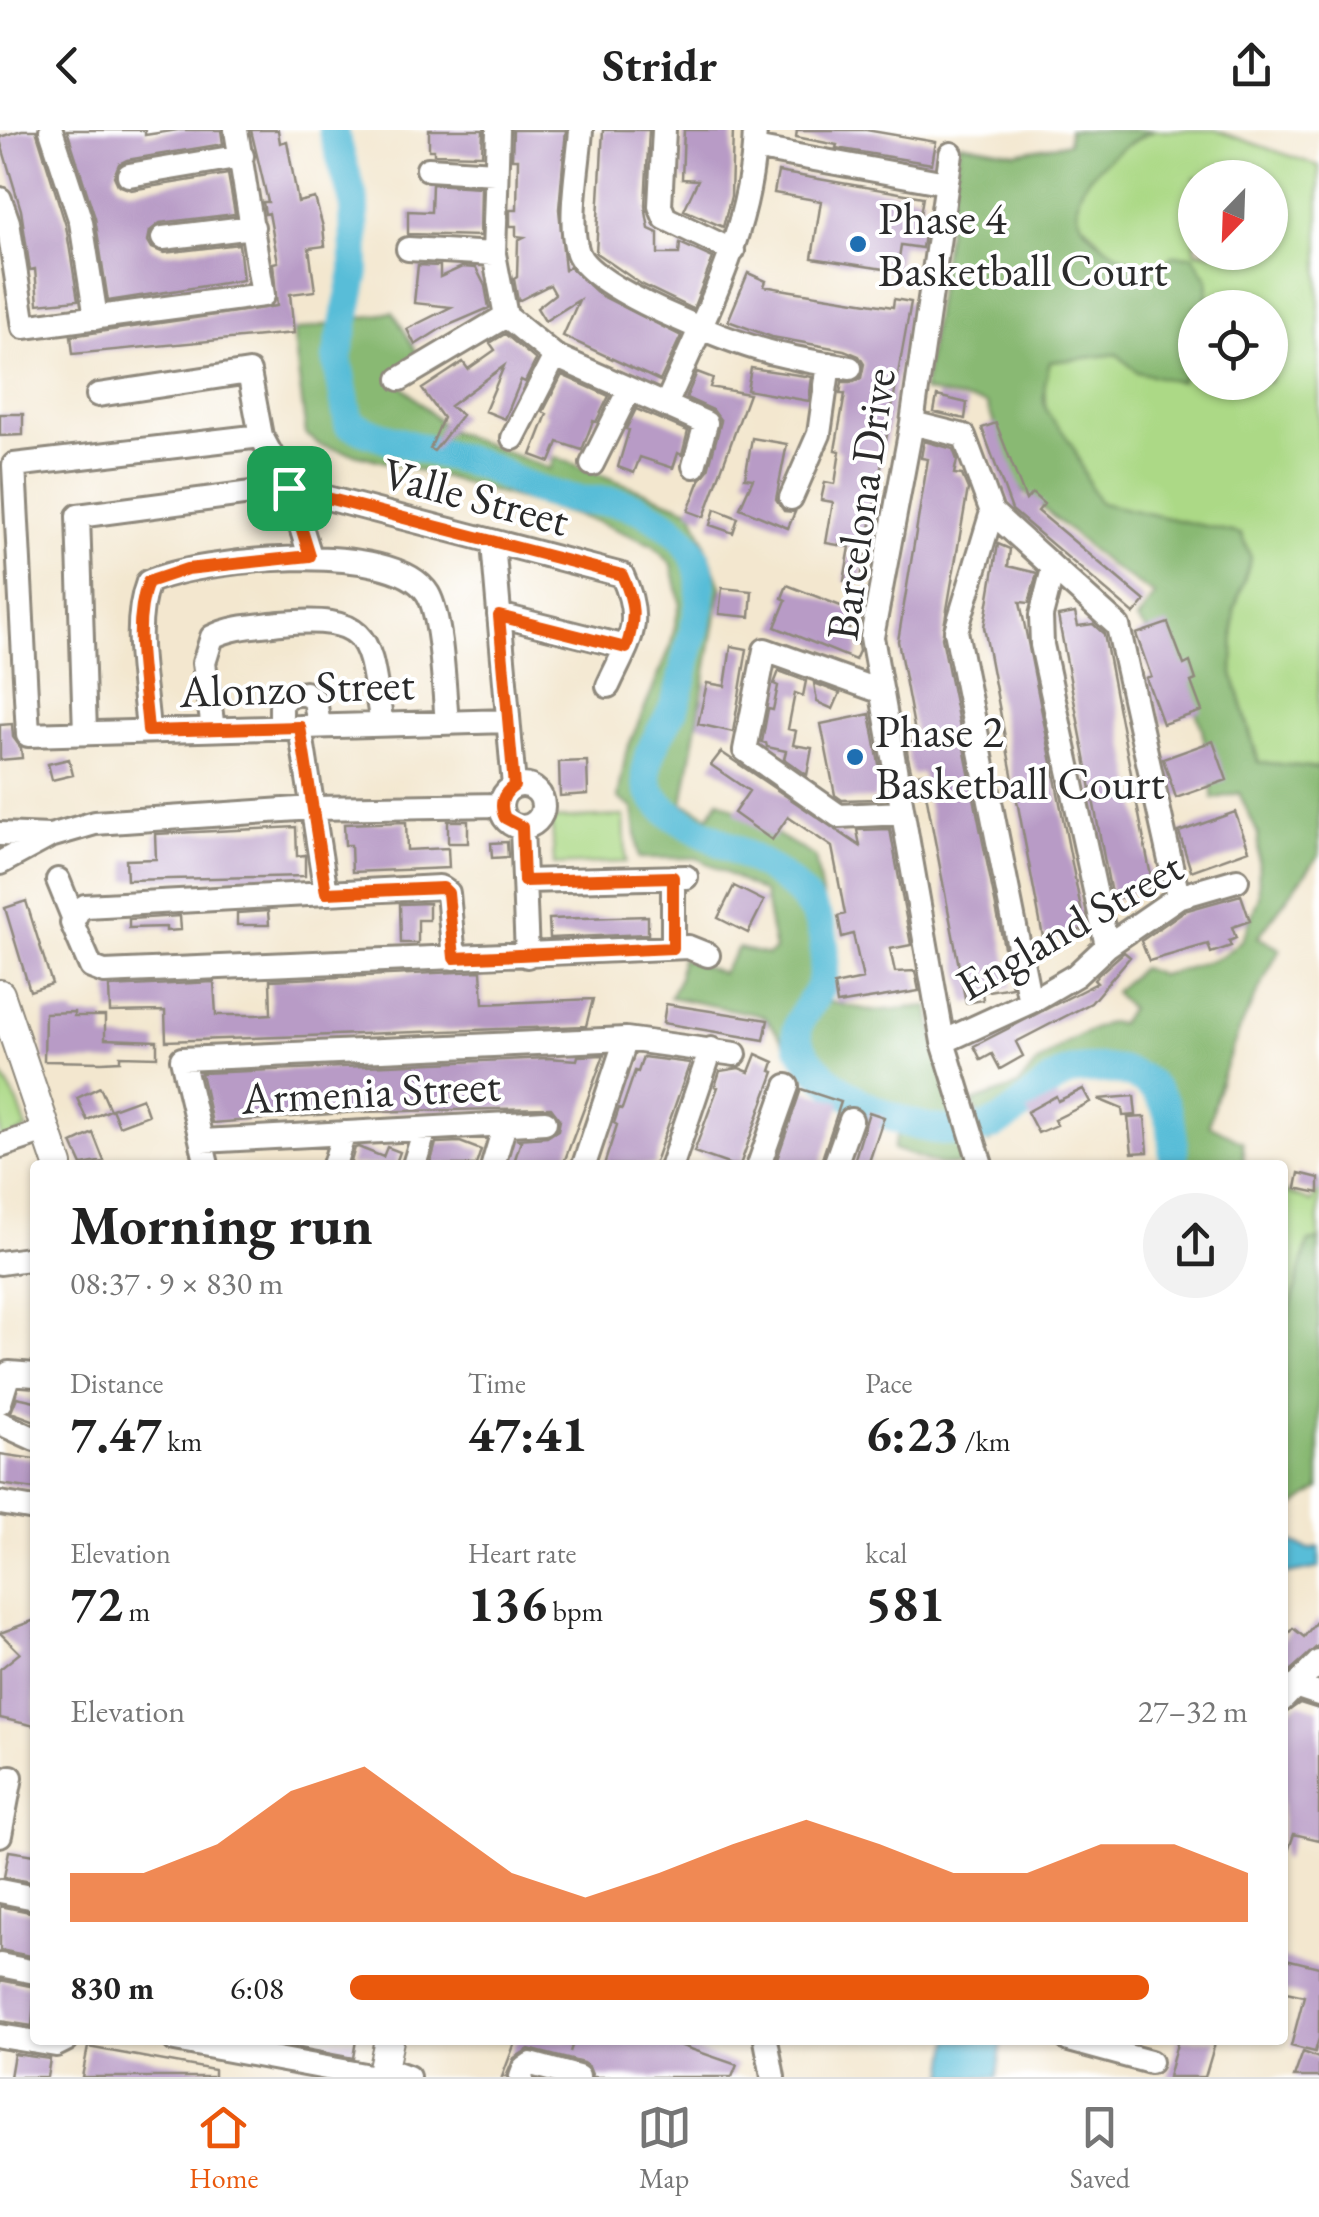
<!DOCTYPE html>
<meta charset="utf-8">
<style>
:root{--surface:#fff;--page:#f2f2f2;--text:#222;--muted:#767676;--line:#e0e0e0;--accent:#ea580c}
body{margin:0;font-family:"EB Garamond",serif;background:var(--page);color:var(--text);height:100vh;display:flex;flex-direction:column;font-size:38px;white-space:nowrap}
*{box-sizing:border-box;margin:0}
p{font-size:32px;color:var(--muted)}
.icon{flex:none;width:55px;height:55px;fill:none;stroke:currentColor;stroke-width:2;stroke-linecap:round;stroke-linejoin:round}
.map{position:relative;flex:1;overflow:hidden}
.details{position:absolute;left:30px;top:1030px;width:1258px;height:885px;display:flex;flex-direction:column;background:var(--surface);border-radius:10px;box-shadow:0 2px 8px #0004}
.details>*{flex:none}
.needle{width:65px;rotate:203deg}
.fabs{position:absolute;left:1178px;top:30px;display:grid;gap:20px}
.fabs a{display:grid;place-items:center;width:110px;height:110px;border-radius:50%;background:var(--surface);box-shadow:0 2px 8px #0004;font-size:50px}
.pin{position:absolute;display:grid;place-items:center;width:85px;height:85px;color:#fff;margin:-42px;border-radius:20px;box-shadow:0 5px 15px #0006}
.round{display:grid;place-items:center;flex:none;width:105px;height:105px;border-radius:52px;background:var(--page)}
.headline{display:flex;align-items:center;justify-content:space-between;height:170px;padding:0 40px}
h1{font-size:55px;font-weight:700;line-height:75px}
.stats{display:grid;grid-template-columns:repeat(3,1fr);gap:15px;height:170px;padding:10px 40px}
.stats div{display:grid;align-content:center}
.stats b{font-size:50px;font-weight:700}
.stats small{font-size:28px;font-weight:400}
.stats p{font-size:28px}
.chart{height:280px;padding:20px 40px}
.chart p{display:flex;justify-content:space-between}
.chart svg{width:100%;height:180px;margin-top:10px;fill:var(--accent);opacity:.7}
ul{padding:0 40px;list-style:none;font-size:32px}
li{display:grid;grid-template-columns:160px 120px 1fr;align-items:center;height:75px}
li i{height:25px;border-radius:12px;background:var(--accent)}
header{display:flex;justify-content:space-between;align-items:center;height:130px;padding:0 40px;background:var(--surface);font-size:45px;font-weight:700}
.menu{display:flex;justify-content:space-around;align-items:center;height:140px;border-top:2px solid var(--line);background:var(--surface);font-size:28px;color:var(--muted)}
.menu a{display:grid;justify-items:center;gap:5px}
.menu .current{color:var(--accent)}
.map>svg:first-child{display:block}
.green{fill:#acd986;stroke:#6c8258;stroke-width:2.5;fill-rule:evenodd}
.forest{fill:#89b973;stroke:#5a724f;stroke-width:2.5}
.water{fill:#59bdd8;stroke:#427482;stroke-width:2.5}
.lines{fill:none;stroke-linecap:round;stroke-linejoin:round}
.river{stroke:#59bdd8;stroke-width:30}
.building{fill:#b89bc6}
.minor-casing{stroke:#8f897d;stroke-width:28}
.major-casing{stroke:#8f897d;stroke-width:32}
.path{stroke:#8f897d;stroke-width:2.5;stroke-dasharray:8 8;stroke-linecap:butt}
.minor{stroke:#fff;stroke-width:22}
.major{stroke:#fff;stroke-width:28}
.route-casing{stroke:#fff;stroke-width:20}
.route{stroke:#ea580c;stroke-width:12}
.poi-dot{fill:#1f6fb2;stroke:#fff;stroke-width:4}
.labels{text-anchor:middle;stroke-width:8;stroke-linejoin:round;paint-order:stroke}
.poi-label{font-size:45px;fill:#2b2b2b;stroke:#fff;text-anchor:start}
.street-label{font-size:45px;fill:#2b2b2b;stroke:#fff}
</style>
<header><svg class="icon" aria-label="back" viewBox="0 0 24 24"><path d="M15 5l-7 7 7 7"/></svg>Stridr<svg class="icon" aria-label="share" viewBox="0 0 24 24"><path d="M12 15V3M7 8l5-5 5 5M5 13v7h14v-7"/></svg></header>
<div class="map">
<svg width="1319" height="1947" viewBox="0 0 1319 1947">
<rect width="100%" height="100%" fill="#fff"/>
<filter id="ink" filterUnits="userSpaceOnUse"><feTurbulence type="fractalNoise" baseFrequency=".01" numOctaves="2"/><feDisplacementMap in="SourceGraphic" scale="20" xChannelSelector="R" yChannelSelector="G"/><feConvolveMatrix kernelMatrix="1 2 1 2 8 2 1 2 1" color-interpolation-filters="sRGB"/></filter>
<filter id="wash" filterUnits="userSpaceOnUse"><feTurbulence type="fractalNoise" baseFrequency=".0048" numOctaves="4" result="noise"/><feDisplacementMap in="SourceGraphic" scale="40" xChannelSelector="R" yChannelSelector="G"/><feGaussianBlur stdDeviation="2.25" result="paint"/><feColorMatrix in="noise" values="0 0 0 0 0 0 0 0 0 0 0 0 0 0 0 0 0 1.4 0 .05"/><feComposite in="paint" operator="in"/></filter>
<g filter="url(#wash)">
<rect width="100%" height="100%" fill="#f3e7cf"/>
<path class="green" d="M1154,0H1215L1319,36V638L1259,632L1233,544L1234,480L1251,428L1241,404L1100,373L1086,352L1075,320L1046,284L1044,254L1050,232L1117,224L1137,242L1192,230L1195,221V252H1270V178L1206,177L1208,150L1155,143L1110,122L1076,86L1074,69L1084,51L1114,23ZM1195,48H1270V122H1195Z
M624,686L626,732L554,735L552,689Z
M0,942L18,973L27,999L0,1011Z
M1319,1050V1110L1308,1113L1283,1204V1061L1312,1072Z"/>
<path class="forest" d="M1069,0H1154C1134,8 1117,21 1101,35C1042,89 1105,119 1154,143L1173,125L1193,126L1208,150L1206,177L1195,178V221L1180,252L1137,242L1117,224L1050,232C1033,294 1055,279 1076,323C1084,341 1089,357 1100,373L1241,404L1251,428L1234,480L1233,544L1258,632L1319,638V725L1258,807L1280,819C1247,882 1224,925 1209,995L1243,1012V1035H1167C1170,1009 1167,990 1149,970C1095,912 1033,978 989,1013L973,972L1018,956L1035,935L1069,911L1108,892L1120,894L1130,878L1114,862L1141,838L1160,845L1185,839L1223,826L1243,809L1259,766L1258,704L1239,663L1213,669L1202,599L1180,536L1137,490L1155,465L1109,435L1015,354L987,274L923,261L960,13L1016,23L1068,13Z
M393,182L420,228L395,249L448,300L550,339L555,327L692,380L721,456L683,673L709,686L719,670L815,727C823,775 837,823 824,871L874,881L929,876C937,932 950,982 969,1035H940L893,1019L898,1002L804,948L782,909L764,886L670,867L679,849L681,828L722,843L738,818L768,825L775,820L764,763L697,728H639L633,678L618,668L626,622L670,518L680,473L672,435L653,415L598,392L454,350L320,315L306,304L293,201Z
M1319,1110V1359L1295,1376L1283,1378V1204L1308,1112Z"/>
<path class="water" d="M1283,1409L1309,1419L1319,1417V1438L1283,1445Z
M950,1910H1002L997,1947H945Z"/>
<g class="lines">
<path class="river" d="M333,0L354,72L355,142L337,228L349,294C392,312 435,322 479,334C498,340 515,353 534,359C548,363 564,368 578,370C590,372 604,370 616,372C647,377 687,403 697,433C708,464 694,500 686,530C683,544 681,560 675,574C665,601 638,625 649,658C665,706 799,724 821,798C826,814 826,841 820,857C811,878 788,893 801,918C830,971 936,1018 993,995C1021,983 1040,955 1067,943C1078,938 1093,939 1105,939C1163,942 1176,985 1173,1035"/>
</g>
<g id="blocks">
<path class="building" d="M22,0H36L66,96L78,170L38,174L35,139L30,140L21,80L0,10V7Z
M67,0H145V5L178,0H221L223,14L127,30L119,34L114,46L118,55L131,60L228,44L235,84L160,93L150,101L148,111L152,118L164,123L239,114L243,150L108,171L95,88Z
M251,0H278L280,13L287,11L298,72L315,68L323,97L325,116L309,118L315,161L290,164L294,203L73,224L71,206L277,176L273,133L278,132L269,83L265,84L263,72H268Z
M429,0H483L482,25L434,24V20H429Z
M513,0H566L559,79L565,140L570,137L600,165L681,206L660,251L563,206L579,170L545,191L537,178L555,164L550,155L518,171L514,149L517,147L518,110L524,107L516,106V96H510V80H517L518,29H512Z
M603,0H649L645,76L649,99L658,103V124H679L680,113L713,128L693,179L641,154L596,123Z
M684,0H733L731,66L723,97L684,80L698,50L682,49Z
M797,0H866L936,12L932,34L836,18L837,15L796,7Z
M778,42L923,67L918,97L925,98L922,118L901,115L897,141L812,128L821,71L774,63Z
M432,54L481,57L480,106L408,104V81L431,82Z
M418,135L440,136V147L462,137L476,138L485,156L489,178L442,198L415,215L407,199L451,177L414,173Z
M748,143L766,151L764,156L792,161L893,177L894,169L911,172L860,454L844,451L850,417L826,413L833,372L821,370L825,352L835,354L840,321L835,320L845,264H840L842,252H854L861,248L864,234L859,226L844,220L772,207L728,191Z
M505,204L536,230L525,252L521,250L505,289L485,281L504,236L450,276L462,285L434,321L430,319L443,288L422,259L463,232L468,239L495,220L490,213Z
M751,238L812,247L809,271L747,260Z
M697,242L713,248L710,257L749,264L704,387L688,381L700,350L708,340L721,291L713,280L686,268Z
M562,245L609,266L596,292L593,291L582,320L558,312L550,332L531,325L547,284L543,282Z
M937,266L967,273L965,289L934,282Z
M636,279L688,301L682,325L678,323L673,338L640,327L634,343L618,337L629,300L626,299Z
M0,284H23V305L0,306Z
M996,293L1026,370L1032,363L1044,374L1038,381L1145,471L1134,484L1012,380L982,298Z
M752,308L787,314L776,369L784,381L795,382L788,398L740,378L753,349L745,348Z
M924,311L953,319L957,330L954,344L962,345L968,359L942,508L1012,857L982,862L983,870L966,873L922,643L912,645L908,627L906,613L915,611L914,597L898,511L928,329L921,328Z
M715,379L738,388L733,403L710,395Z
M998,414L1010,419L1008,436L1037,443L1029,473L1020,472L1085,799L1043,807L984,497Z
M787,455L856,482L847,504L857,508L859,521L855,530L775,497L786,470L782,468Z
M722,458L752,461L750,487L719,484Z
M1075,483L1078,496L1093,494L1104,504L1153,757L1129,761V766L1112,769L1058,486Z
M1168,493L1184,535L1190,532L1196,550L1191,552L1202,581L1163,594L1146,548L1151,546L1136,504Z
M731,516L747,519L733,602L698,594L707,553L725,556Z
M779,541L806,551L803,566L795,563L788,599L796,601L793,615L812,618L807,645L784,629L786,621L767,617L766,613L762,612L768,579L773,580L778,556L774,554Z
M814,553L840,563L833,579L817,572Z
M870,584L884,662L875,664L876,669L842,670L835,665L821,594Z
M12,594L13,607L21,618L22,628L0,630V595Z
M1213,611L1227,650L1176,668L1163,629Z
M721,622L860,716L857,700L890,699L911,815L890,819L895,842L915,841L919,861L837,874L834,855L863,849L853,804L842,807L838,786L845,784L832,717L788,687L772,710L734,683L749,661L711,635Z
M69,629L73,645L52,650L48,634Z
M587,631L588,664L560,666L559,632Z
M1235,682L1249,720L1191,741L1179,702Z
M448,691H468V713H448Z
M406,692L407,720L448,718L449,738L352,742L351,715H345L344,694Z
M296,697L297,726L305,725V746L127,750L126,730L156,729L155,704Z
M507,712L508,727L492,728L491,713Z
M734,756L764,771L748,803L718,788Z
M1241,765L1250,791L1232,797L1236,808L1229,811L1231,816L1211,823L1208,814L1149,831L1141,811L1184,781Z
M26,771L52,854L30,861L5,778Z
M429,773V790H418V813H401L400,774Z
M268,781L269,795H237V783Z
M180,786L181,800L166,801V797L129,798V789Z
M648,786V804L550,808L549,789Z
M1124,822L1130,827L1091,873L1016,912L1023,926L1000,939L992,924L981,930L974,916L1097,853L1094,850L1099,844Z
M481,841L483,874L593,869L586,896L166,911L165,881L110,882L109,857L214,852L216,885H256L271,884L270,850Z
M666,874L768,890L764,910L663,893Z
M74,882V886H105V909L157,911V927L120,926V931L102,932L44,931L45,883Z
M756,924L774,932L771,941L774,942L740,1035H731L694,1022L718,957L715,956L720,941L739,938L749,942Z
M604,925L563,1035H513L521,1011L516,1009L547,1007L558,1000L560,990L551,978L357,982L212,993L201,943L547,928L577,930L578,926Z
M643,927L690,933L654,1035H604L617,995L614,993L619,978L622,979L635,941L638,942Z
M100,957L110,980L87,990L77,968Z
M801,959L841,972L820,1035H775Z
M1083,959L1090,972L1054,990L1057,995L1038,1003L1027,982L1056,966L1058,971Z
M1134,966L1136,985L1123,986L1122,979L1098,969Z
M142,968L148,985L119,996L112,979Z
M869,982L884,987L868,1035H853Z
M1145,987L1148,1022L1132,1023L1128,988Z
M93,1003L104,1031L82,1035L72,1013Z
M460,1012L481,1020L476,1035H430L436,1013Z
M358,1017L383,1027L387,1017L400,1022L396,1033L399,1035H350L355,1018Z
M1299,1043L1319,1048V1063L1296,1058Z
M17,1267L35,1271V1291L11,1282Z
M0,1324L35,1329V1359L0,1354Z
M1319,1488V1515L1282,1548V1511L1293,1498L1304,1507Z
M35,1490V1596L0,1588V1539L20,1523L0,1503Z
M1300,1573L1319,1579V1710L1294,1704L1285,1730L1282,1729V1585Z
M9,1721L35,1725V1753L4,1747Z
M0,1776L35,1783V1827L0,1820Z
M1282,1828L1319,1837V1908L1315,1922L1291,1916L1304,1866L1282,1861Z
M0,1850L35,1857L32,1896L0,1891Z
M257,1910H356L353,1928Z
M516,1910H677L676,1914L737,1935L732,1947H593L589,1937L583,1933L529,1919L514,1928L506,1947H502Z
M1178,1910H1216L1205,1947H1168Z
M88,1917L214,1940V1947H82Z
M1303,1922L1319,1928V1947H1294Z
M14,1924L50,1929L47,1947H10Z"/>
</g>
</g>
<g filter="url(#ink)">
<use href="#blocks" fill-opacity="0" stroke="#8f897d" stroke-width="2.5"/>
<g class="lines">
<defs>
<path id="minor" d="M51,0L81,92L96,188
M498,0L494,124L506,186L555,226L706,293L694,336
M581,0C579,33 567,93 578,123C592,159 727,211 766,221C793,229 822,233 850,238
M664,0L660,76L665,88L733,121
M754,18L946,53
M951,24L912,293L872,507L943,912L981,1035
M428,39L496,43
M129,45L242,26
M0,69L8,92L24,197L263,165L236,0
M163,108L253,97
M408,119L494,124
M400,249L506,186
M98,265L249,242L261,306L289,358L310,426
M666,275C705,186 752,100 755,0
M912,293L964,306L992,382L1118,496L1178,767
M261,306L14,335L28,605L508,591
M513,308L555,226
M592,334L629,260
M791,368L819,304L829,234
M992,382L956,501L1030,872
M493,413L514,656
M1053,439L1041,486L1042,515L1107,816
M499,485L626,517
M882,562L765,520L745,620L839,686L903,683
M281,597V576L286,566L305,563L315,570L319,596
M300,597L326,763
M213,599L204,533L212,507C233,496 257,496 281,493C377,484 368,514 382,594
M148,601C145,554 131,497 148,452C198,429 394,408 428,464C442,488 444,562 447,593
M85,603L78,386L289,358L622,445C645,494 629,510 608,556
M501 676a21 21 0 1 1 42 0a21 21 0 1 1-42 0Z
M522,697L527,826
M0,704L50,706
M0,733L50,706L95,693L313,678L501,675
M673,747V817
M58,750L73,787
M524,751L686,747
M454,828L448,763L439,757L85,776L78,781L72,793L91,837L104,842L688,817L708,825
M943,912L1030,872L1076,845L1107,816L1178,767L1237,750
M202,1011L545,992
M0,1016L45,1001
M207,1035L182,929L626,909L735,924
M334,1035L344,1003
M414,1035L425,999
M493,1035L505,994
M584,1035L626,909
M672,1035L711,919
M759,1035L787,956
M835,1035L851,990
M0,1133L35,1128
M0,1272L9,1243L35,1245
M0,1293L35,1309
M0,1373L35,1379
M1295,1556L1319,1564
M1282,1570L1319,1532
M0,1705L11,1647
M0,1761L35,1768
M0,1835L35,1842
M0,1906L56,1915L66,1910
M175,1910L375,1947
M766,1910L773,1947
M1069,1910L1150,1932
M383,1938L408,1947
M521,1947L524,1939L531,1934L578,1947"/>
<path id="major" d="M0,864L58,1035
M381,1947L389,1910"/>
</defs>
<use href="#minor" class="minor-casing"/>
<use href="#major" class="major-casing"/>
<path class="path" d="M570,1922L574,1910"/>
<use href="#minor" class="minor"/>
<use href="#major" class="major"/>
</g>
</g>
<g class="lines" filter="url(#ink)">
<defs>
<path id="route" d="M289,358L622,445C635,473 636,488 626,518L499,486L514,656C502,664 499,675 505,688L522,697L524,751L673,747V818L454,828L448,763L443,758L326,763L300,597L148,601C145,554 131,497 148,452L187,439L310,426Z"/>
</defs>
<use href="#route" class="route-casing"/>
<use href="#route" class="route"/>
</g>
<g class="poi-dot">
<circle cx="858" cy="114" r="10"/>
<circle cx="855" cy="627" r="10"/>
</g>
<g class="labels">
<g class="poi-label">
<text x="878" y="104">Phase 4<tspan x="878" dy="52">Basketball Court</tspan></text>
<text x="875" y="617">Phase 2<tspan x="875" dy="52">Basketball Court</tspan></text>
</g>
<g class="street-label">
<text transform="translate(476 366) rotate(15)" y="16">Valle Street</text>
<text transform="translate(860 374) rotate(-82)" y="16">Barcelona Drive</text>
<text transform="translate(297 557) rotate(-2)" y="16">Alonzo Street</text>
<text transform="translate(1069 795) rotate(-30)" y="16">England Street</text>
<text transform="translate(371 961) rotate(-3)" y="16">Armenia Street</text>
</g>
</g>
</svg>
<div class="fabs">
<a><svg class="needle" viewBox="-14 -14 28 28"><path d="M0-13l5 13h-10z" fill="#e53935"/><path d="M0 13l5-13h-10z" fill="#767676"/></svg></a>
<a><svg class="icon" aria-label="locate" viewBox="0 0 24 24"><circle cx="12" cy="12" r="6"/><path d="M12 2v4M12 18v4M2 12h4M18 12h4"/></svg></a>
</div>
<div class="pin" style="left:289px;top:358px;background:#1e9e55"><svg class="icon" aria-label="arrive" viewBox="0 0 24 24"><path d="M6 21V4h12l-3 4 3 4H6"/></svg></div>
<section class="details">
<div class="headline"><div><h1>Morning run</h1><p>08:37 · 9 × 830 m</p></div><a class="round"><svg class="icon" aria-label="share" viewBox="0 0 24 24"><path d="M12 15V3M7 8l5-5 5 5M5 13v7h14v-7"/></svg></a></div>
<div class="stats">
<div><p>Distance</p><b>7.47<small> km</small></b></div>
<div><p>Time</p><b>47:41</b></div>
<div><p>Pace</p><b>6:23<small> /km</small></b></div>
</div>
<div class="stats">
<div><p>Elevation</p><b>72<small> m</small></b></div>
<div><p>Heart rate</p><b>136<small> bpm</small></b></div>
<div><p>kcal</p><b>581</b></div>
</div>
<div class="chart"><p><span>Elevation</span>27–32 m</p>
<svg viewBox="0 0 160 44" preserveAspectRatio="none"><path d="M0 44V32L10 32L20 25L30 12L40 6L50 19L60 32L70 38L80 32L90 25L100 19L110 25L120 32L130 32L140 25L150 25L160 32V44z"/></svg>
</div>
<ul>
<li><b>830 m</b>6:08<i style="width:89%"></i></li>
</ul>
</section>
</div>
<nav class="menu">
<a class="current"><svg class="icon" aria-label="home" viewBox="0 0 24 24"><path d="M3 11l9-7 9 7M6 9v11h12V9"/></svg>Home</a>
<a><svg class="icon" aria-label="map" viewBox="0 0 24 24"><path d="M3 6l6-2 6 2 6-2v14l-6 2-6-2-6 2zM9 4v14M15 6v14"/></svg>Map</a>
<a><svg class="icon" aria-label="saved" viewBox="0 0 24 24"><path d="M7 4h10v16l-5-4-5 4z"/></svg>Saved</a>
</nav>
